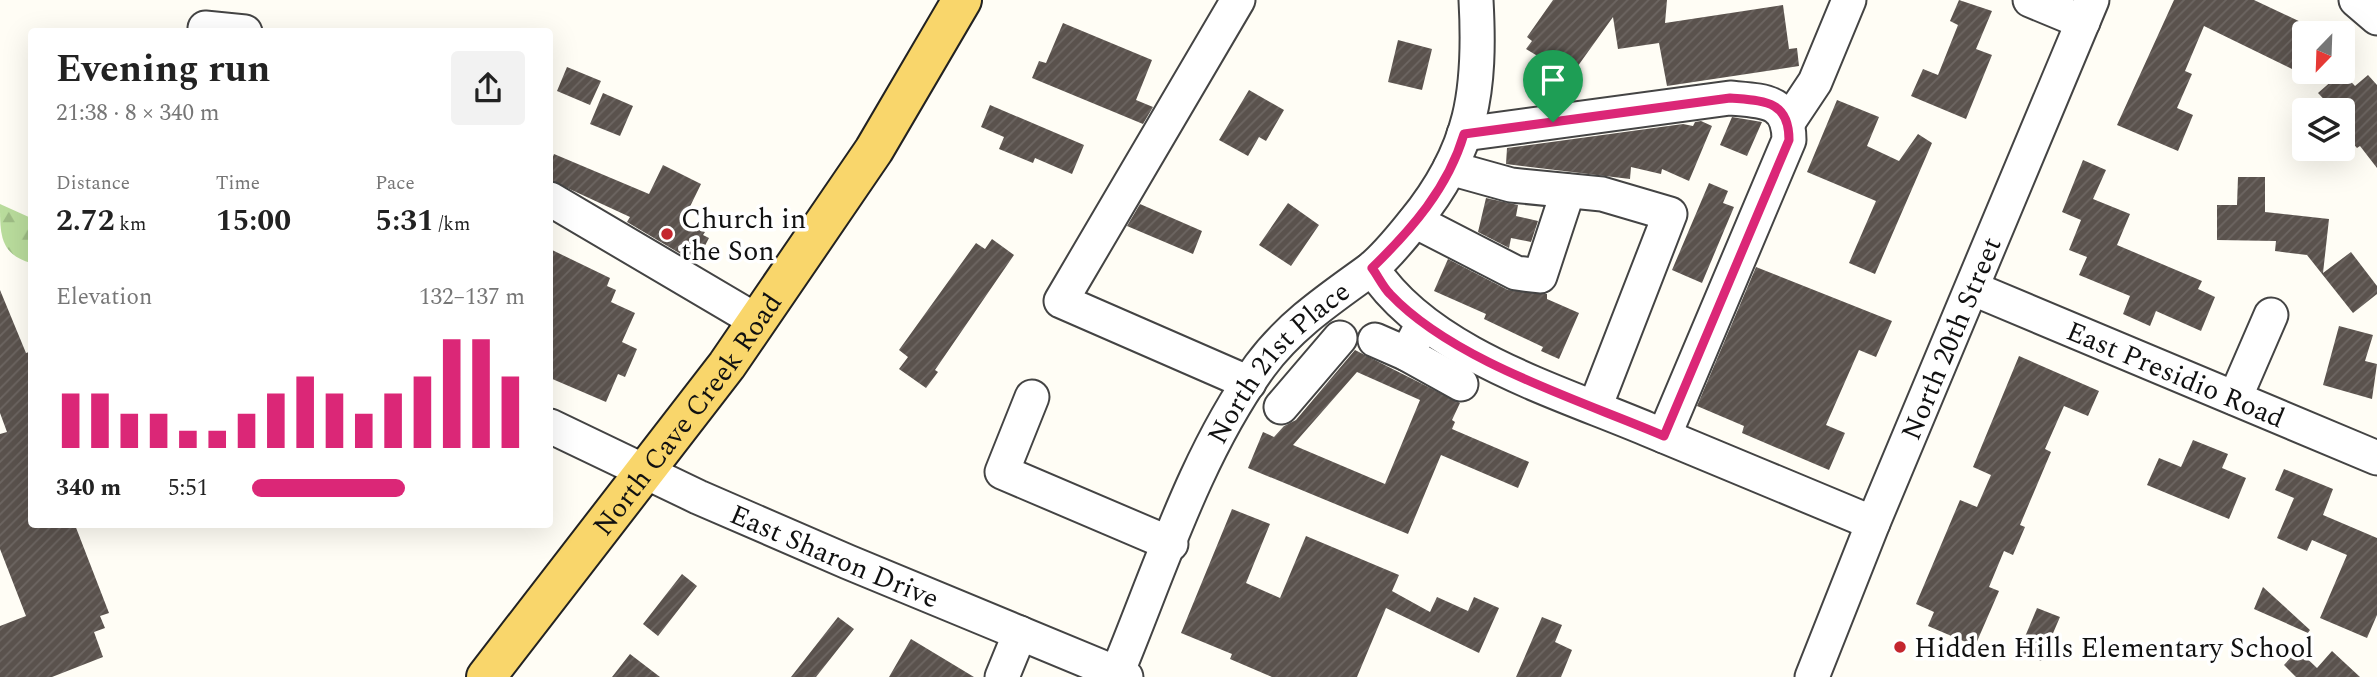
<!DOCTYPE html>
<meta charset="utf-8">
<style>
:root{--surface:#fff;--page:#f2f2f2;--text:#222;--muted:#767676;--accent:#db2777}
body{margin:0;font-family:Spectral,serif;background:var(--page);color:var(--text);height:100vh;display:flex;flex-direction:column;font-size:26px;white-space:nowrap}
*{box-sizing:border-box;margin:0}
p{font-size:23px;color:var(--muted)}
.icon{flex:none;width:38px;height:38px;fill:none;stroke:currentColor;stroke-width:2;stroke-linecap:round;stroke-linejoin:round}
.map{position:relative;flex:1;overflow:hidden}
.sheet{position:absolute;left:28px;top:28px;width:525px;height:500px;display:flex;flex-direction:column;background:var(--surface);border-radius:7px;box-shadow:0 7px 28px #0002}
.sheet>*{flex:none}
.needle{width:46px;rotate:203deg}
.buttons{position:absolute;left:2292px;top:21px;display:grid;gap:14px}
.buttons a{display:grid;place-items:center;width:63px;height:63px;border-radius:7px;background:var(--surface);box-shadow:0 7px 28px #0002;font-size:35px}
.pin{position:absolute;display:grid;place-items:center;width:60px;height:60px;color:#fff;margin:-72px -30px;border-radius:50% 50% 50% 0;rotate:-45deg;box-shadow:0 0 7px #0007}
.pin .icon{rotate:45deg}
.round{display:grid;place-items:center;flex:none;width:74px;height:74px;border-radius:7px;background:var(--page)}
.headline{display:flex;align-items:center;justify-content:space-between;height:119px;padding:0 28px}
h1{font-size:38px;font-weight:700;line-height:52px}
.metrics{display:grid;grid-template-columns:repeat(3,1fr);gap:10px;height:119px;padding:7px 28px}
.metrics div{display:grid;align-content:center}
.metrics b{font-size:30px;font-weight:700}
.metrics small{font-size:19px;font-weight:400}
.metrics p{font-size:19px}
.chart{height:196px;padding:14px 28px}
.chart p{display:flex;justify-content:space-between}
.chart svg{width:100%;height:126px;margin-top:7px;stroke:var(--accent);stroke-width:6}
ul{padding:0 28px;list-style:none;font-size:23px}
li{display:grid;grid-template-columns:112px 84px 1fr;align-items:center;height:52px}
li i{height:18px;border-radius:9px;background:var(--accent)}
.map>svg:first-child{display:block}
.forest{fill:url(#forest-firs)}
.building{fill:url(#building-hatch);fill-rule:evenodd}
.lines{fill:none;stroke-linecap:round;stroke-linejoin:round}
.minor-casing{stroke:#444;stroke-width:37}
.major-casing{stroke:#222;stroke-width:42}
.minor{stroke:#fff;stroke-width:33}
.major{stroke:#f9d66b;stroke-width:38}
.route-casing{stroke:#fff;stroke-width:14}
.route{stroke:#db2777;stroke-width:9}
.poi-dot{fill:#c4262e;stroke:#fff;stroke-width:2.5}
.labels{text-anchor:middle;stroke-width:7;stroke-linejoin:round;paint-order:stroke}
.poi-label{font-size:28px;fill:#111;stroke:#fff;text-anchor:start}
.street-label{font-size:28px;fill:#111;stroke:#fff}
</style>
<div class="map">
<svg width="2377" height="677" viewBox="0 0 2377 677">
<defs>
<pattern id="forest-firs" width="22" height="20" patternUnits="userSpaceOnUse" patternTransform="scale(1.75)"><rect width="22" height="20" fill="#b9dc9c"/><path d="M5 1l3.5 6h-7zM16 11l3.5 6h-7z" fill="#9ebc85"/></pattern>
<pattern id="building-hatch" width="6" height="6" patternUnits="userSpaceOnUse" patternTransform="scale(1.75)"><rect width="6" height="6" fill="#5a524d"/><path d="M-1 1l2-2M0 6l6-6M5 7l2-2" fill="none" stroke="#6d6662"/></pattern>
</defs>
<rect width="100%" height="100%" fill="#fffdf5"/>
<path class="forest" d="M0,204L31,218V263C0,254 0,235 0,204Z"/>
<path class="building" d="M1553,0H1667L1665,23L1783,5L1789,49L1797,48L1799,66L1667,86L1659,43L1618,49L1613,17L1575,70L1568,66L1564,72L1526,49L1532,41L1527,37Z
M1959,0L1992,11L1976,49L1992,55L1966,119L1911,96L1923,69L1938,75L1958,25L1950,21Z
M2174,0H2254L2305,24V47L2294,70L2204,26L2185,71L2192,74L2177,108L2193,115L2178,151L2117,125Z
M1063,23L1152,60L1136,100L1153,107L1143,124L1032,78L1039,61L1046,63Z
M1398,40L1432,49L1422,90L1388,82Z
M567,67L601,81L590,105L557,91Z
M2342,72L2355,86L2368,75L2377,85V168L2360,146L2357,148L2343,133V110H2334L2318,93Z
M1249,90L1284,110L1266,141L1259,137L1248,156L1219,140Z
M603,93L633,106L620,136L590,124Z
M1837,100L1879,117L1867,146L1899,161L1918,134L1932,143L1875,274L1849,263L1876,201L1807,172Z
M990,105L1084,145L1072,174L1035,158L1033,163L999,149L1004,137L981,127Z
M1732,117L1762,122L1747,156L1720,145Z
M1701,121L1712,126L1689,181L1662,169L1661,174L1631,167L1630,179L1506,164L1507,148L1683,124L1693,126L1695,122Z
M554,154L649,194L663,165L701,184L683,221L705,232L703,235L709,238L696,263L627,222L630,217L550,180V164Z
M2083,160L2106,170L2093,199L2130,214L2117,245L2202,281L2198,289L2215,297L2201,331L2156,311L2150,326L2123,314L2130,296L2079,275L2087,257L2069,250L2081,220L2062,212Z
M2238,177H2265V212L2329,219L2323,273L2351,252L2377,286V294L2353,313L2307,255L2275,251L2276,241L2217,240V205H2237Z
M1709,183L1728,191L1723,203L1734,207L1702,283L1672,270Z
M1486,198L1518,205L1516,216L1538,221L1531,242L1511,238L1509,248L1478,232Z
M1288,203L1319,225L1291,266L1259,245Z
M1140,204L1202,231L1193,254L1127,226Z
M992,239L1014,255L935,370L938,372L926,388L899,369L908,357L899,350L976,243L985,249Z
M550,249L610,278L607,286L616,290L611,302L635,313L622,342L637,349L625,377L618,374L606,402L550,378Z
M1448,259L1508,290L1547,294V299L1579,313L1559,359L1541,351L1543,347L1484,319L1486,314L1434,291Z
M1756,267L1892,321L1876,357L1859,350L1826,425L1845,433L1829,470L1742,433L1744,426L1697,406Z
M0,290L26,353L32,351V525H75L109,613L100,616L105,628L94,632L103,657L52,677H0V626L26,616L0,549V434L7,432L0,413Z
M2339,326L2373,335L2365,361L2377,364L2372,399L2323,385Z
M1355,350L1460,403L1452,420L1455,422L1452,429L1529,462L1518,488L1441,455L1408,534L1248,468L1263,432L1274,437L1284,426L1296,420ZM1357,372L1420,400L1385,484L1293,445Z
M2019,356L2099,391L2088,416L2064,406L2045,449L2051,452L2020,525L2025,527L2013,555L2004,551L1989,587L1999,591L1975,646L1928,626L1934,612L1916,604L1960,500L1977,507L1991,475L1973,467Z
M2193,440L2228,454L2222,468L2246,478L2229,519L2147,485L2159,458L2181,467Z
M2284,469L2333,489L2323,515L2377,538V615L2367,638L2320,618L2347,555L2312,540L2307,551L2277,538L2294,498L2275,490Z
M1232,509L1270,524L1246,583L1280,598L1306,536L1399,575L1392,591L1430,612L1437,597L1468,611L1474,597L1499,608L1479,653L1386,608L1357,677H1272L1230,659L1232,654L1181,633Z
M682,574L697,586L658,636L643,624Z
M2263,587L2310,630L2308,633L2254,609Z
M2037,608L2060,617L2041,661L2019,651Z
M838,617L854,629L816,677H791Z
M1542,617L1562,625L1555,642L1572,650L1561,677H1516Z
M911,639L974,677H889Z
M2298,650L2317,668L2332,651L2360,677H2296L2284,665Z
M630,654L660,677H612Z"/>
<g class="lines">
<defs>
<g id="minor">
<path d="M1238,0L1061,301L1249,383"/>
<path d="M2030,0L2083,22"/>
<path d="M2356,0L2377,18"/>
<path d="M205,28L245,32"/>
<path d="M1789,121L1815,82L1849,0"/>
<path d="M1464,134L1730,98C1764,101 1789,100 1789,140L1664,436"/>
<path d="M1450,168L1511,185L1602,194L1670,214L1595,407"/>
<path d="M550,199L757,321"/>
<path d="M1415,221L1516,273L1540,276L1568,191"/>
<path d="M1372,268C1427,353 1557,391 1647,429C1722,460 1798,492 1873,523"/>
<path id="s1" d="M1974,289L2377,458"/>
<path d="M1375,340L1407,354L1423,323"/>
<path d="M1407,354L1461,384"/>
<path d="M1032,397L1002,472L1171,544"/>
<path d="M2235,398L2271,315"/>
<path d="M1281,407L1340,338"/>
<path id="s2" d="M550,426L698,497L848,562L1126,677"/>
<path id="s3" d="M1117,673C1159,572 1195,456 1260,366C1290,325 1331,298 1371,269C1387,256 1401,238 1414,222C1473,150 1481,90 1476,0"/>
<path d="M1002,677L1020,633"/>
<path id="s4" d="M1812,677L1873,523L2092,0"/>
</g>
<g id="major">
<path id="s5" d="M486,677L727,365L874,150L962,0"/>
</g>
</defs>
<use href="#minor" class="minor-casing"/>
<use href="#major" class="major-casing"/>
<use href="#minor" class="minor"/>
<use href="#major" class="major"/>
</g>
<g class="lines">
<defs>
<path id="route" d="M1730,98C1764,101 1789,100 1789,140L1664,436C1580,400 1453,361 1390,294C1383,287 1378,276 1372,268C1412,229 1448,188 1464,134Z"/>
</defs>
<use href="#route" class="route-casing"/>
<use href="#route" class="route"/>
</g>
<g class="poi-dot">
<circle cx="667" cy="234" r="7"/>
<circle cx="1900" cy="647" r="7"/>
</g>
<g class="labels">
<g class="poi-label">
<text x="681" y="228">Church in<tspan x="681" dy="32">the Son</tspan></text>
<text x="1914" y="657">Hidden Hills Elementary School</text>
</g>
<g class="street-label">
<text dy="10" stroke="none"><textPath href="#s4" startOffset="366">North 20th Street</textPath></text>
<text dy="10" stroke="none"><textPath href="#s3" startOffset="354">North 21st Place</textPath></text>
<text dy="10" stroke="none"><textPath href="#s1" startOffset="219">East Presidio Road</textPath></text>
<text dy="10" stroke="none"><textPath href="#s5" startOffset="331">North Cave Creek Road</textPath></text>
<text dy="10" stroke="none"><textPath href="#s2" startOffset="313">East Sharon Drive</textPath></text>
</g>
</g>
</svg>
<div class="buttons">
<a><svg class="needle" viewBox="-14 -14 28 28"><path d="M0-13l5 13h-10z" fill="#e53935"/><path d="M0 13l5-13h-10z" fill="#767676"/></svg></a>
<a><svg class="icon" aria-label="layers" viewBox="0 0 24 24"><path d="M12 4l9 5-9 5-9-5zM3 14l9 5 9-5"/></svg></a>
</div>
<div class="pin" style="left:1553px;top:122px;background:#1e9e55"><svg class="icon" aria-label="arrive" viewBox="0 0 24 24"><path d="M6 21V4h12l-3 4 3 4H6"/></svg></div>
<section class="sheet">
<div class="headline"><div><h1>Evening run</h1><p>21:38 · 8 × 340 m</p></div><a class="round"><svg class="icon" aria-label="share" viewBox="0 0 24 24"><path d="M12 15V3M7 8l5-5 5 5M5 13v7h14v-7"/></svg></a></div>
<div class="metrics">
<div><p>Distance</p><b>2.72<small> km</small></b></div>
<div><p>Time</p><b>15:00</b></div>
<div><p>Pace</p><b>5:31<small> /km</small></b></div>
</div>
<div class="chart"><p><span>Elevation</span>132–137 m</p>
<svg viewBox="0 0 160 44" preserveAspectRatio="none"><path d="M5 44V25M15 44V25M25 44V32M35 44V32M45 44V38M55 44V38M65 44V32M75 44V25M85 44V19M95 44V25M105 44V32M115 44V25M125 44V19M135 44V6M145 44V6M155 44V19"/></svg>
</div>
<ul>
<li><b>340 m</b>5:51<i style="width:56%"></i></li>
</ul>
</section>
</div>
